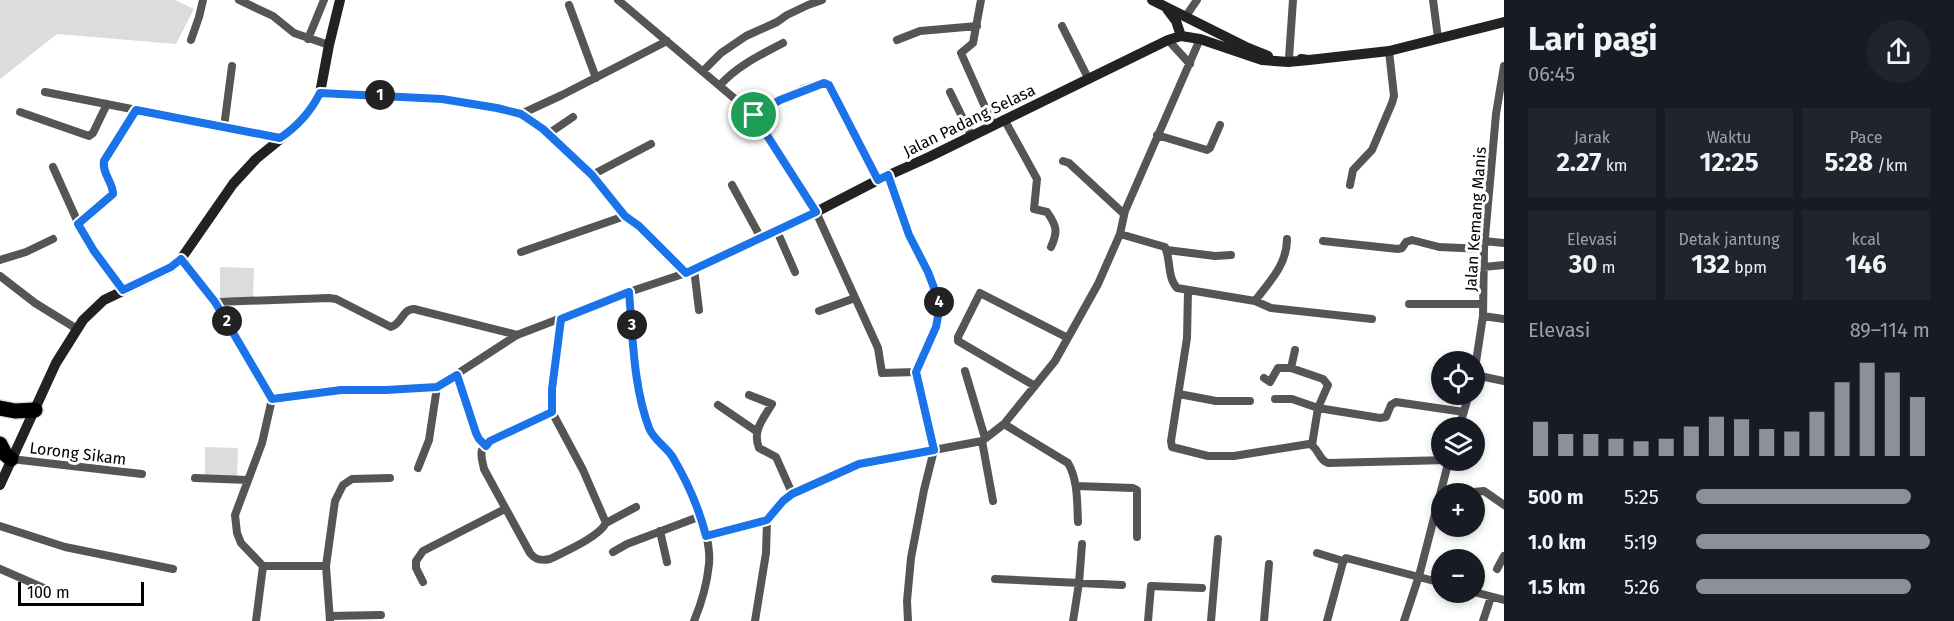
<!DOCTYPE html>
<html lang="id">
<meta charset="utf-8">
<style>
:root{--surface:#171b24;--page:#20242c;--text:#f1f3f6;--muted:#9ea1a6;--accent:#8c9099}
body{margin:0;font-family:"Fira Sans",sans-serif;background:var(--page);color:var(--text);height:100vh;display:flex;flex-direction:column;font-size:22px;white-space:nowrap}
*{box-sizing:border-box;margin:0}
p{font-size:20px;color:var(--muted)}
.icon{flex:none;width:33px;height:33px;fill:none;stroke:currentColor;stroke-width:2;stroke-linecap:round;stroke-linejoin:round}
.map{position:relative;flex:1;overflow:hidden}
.details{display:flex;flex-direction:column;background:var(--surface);width:450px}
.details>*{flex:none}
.buttons{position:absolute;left:1431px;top:351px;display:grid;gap:12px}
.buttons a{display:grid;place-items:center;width:54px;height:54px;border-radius:50%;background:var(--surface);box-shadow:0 3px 9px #0003;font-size:30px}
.scale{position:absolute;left:18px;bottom:15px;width:126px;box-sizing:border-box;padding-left:6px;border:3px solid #000;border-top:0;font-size:16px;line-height:21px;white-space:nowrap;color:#000;-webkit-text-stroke:4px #fff;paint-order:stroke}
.pin{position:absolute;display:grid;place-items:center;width:51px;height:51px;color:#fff;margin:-26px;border:3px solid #fff;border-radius:50%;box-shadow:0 2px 6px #0007}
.km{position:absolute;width:30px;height:30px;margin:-15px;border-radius:50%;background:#222;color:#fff;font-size:16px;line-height:30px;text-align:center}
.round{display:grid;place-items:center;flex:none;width:63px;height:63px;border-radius:32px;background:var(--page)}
.summary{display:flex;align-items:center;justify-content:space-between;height:102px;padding:0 24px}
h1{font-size:33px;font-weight:700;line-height:45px}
.figures{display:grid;grid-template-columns:repeat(3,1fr);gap:9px;height:102px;padding:6px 24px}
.figures div{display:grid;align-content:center;border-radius:0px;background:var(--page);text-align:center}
.figures b{font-size:26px;font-weight:700}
.figures small{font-size:16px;font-weight:400}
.figures p{font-size:16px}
.chart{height:168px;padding:12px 24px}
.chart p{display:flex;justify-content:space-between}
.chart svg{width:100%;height:108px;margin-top:6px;stroke:var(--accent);stroke-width:6}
ul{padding:0 24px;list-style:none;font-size:20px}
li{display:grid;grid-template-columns:96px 72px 1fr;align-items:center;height:45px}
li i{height:15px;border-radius:8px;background:var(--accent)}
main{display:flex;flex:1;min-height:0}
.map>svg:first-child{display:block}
.green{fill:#dcdcdc}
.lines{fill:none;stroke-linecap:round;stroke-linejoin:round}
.highway-casing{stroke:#dbdbdb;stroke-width:18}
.street{stroke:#555;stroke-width:8}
.secondary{stroke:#222;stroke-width:10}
.highway{stroke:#000;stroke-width:15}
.route-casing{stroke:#fff;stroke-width:12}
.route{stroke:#1a73e8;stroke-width:8}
.labels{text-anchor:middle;stroke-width:6;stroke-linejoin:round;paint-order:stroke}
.street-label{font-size:16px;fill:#000;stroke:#fff}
</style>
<main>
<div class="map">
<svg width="1504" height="621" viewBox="0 0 1504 621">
<rect width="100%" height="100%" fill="#fff"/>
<path class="green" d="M0,0H175L194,9L176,44L57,34L0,79Z
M220,267L254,268L253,298L220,297Z
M205,447L238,448L237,477L205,476Z"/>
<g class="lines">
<defs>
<path id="highway" d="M0,408L15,411L35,410
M0,444L5,454L11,459"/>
</defs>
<use href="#highway" class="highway-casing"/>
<path class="street" d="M239,0L273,16L294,33L329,45
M618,0L754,115L771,139L816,212L878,348L882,373L916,372
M981,0L973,43L961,53L993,125
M1433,0L1438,38
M569,5L596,78
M1186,16L1197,0
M1062,26L1088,78
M308,39L324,0
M191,40L199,17L203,0
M897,40L920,31L977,26
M1168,40L1190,64
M1289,58L1293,0
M703,71L721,53L746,36L777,22L787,15L808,5L822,0
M720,85C737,66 760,55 783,43
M45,92L280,138
M950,92L971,135
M20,112L89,136L93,133L107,104
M521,114L562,95L667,41
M754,115C773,104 804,84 827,83L878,180
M1004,119L1037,179L1034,209L1047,212C1057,226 1058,232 1051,247
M224,127L232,66
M548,134L573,117
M1157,135L1207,150L1210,148L1220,125
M1063,161L1069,163L1124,214
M53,167L80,227L94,251L123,290
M592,175L651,144
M888,175L909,235L928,272L940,306L936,327L916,372L934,450L924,490L911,558L907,601L908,621
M732,185L761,238
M1350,185L1353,170L1372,150L1392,103L1394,96L1389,51
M78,224L113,194C113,182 102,174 104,161L136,110
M777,231L795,272
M1120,234L1165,247C1171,260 1167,277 1177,288L1255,301L1271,308L1372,319
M1323,241L1398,249L1402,248L1406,242L1412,240L1439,247L1484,249
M1484,241L1504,243
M1167,250L1215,256L1231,255
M521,252L625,216
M181,259L203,289L215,302L272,399L262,443L235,515L237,533L241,543L263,566H326L330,621
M0,260L26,252L53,239
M1483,267L1504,265
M694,269L699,310
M0,276L35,303L77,329
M1188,291L1187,338L1171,441L1172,447L1208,456H1234L1309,444C1319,447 1318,460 1328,463L1449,460
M629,292C633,336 633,386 649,428C653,439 665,447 672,457C688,483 712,532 709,564C707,584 702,602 694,621
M1255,301C1269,282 1287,265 1287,239
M215,302L329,298L336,299L391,327C402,324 402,309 414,309L517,335
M1409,304H1483
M819,311L855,298
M1483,316L1504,319
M1295,350L1291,368L1323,379L1328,385L1318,408L1312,445
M965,371L985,438
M457,375L476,433L479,439L486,446
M1474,375L1483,316L1484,249L1496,114L1504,66
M1475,375L1504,381
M1264,378L1270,382L1278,368H1291
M1035,386L958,341V337L980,293L1068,338
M1179,394L1216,401H1250
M749,395L772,404C763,419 752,431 759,448L776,457L792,493
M272,399L341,390H386L437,387L517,335L629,292L686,273
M1275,399H1292L1318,408L1380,418L1386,417L1391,405L1396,402L1464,412
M718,405L756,431
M552,412C540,418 487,440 482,450C480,456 483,463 484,469L530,553C535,560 541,561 550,559C564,552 599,537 606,523L583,470L552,412V389L561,319
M1004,424L1068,463C1078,480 1077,502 1078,522
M1459,428L1469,394
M982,441L993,501
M11,459L142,474
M418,468L429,440L437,387
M195,478L248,480
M1076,486L1133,488L1137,490V537
M1450,494L1484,491L1504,505
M606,523L636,507
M0,526L65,547L173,569
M660,531L667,562
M706,536L767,520
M613,552L627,544L701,516
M1317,553L1343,561
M326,566L335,501L343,485L352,479L390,478
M0,569L46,589
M1497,569L1504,556
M995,579L1122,585
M423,582L416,568V561L423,551L505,509
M1474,592L1504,600
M330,616L381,615
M256,621L263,566
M755,621L766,553L767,520L783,501L792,493L859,464L982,441L1004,424L1055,361L1098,284L1120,234L1125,211L1200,39
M1073,621L1079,583L1082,544
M1148,621L1151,586L1202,588
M1211,621L1218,539
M1264,621L1269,564
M1327,621L1343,562L1346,558L1442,583
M1404,621L1419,576L1449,460
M1483,621L1491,597"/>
<path class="secondary" d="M1152,0L1248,48L1268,56
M1167,9L1176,21L1181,36
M1301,59L1309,60L1389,51L1504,22
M320,93L442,99L497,108L521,114L543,129L592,175L625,216L639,226L686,273L816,212L878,180L929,157L1168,40L1181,36L1200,39L1262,60L1288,62L1309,60
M0,485L56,363L83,320L104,300L171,268L181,259L233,184L256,159L294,128L313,106L320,93L329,45L340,0"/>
<use href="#highway" class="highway"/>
</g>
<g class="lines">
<defs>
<path id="route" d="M824,83L829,85L878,180L888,175L909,235L928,272L939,301V311L936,327L916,372L934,450L859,464L792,494L783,501L767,520L706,536C699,508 687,481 672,456C665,446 653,439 649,428C633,385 633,337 629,292L561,319L552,389V412L490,441L486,446L479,439L476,433L457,375L437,387L386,390H341L272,399L215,302L181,259L171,267L123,290L94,251L78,224L113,194C113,182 102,174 104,161L136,110L280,138C298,126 310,113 320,93L442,99L497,108L521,114L543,129L592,175L625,216L639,226L686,273L816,212L754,115L780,100Z"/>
</defs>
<use href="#route" class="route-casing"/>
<use href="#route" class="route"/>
</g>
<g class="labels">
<g class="street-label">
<text transform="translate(969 120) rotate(-26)" y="6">Jalan Padang Selasa</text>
<text transform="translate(1475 219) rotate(-86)" y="6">Jalan Kemang Manis</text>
<text transform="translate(78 453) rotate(7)" y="6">Lorong Sikam</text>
</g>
</g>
</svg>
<div class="buttons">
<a><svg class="icon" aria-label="locate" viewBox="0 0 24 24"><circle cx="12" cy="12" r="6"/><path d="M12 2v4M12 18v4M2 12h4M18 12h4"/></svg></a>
<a><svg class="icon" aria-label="layers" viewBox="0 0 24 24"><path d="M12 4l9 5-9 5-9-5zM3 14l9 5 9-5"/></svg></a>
<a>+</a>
<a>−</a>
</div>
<div class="scale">100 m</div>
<div class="pin" style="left:754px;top:115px;background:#1e9e55"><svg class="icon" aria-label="arrive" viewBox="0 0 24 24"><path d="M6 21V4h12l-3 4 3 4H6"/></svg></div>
<b class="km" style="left:380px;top:95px">1</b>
<b class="km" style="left:227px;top:321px">2</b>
<b class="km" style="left:632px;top:325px">3</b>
<b class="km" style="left:939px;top:302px">4</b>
</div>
<section class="details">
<div class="summary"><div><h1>Lari pagi</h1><p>06:45</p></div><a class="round"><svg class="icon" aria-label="share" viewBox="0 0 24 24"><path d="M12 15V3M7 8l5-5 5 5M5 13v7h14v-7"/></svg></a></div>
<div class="figures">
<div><p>Jarak</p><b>2.27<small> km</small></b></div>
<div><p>Waktu</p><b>12:25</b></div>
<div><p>Pace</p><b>5:28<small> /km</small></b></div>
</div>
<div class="figures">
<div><p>Elevasi</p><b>30<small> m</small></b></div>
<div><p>Detak jantung</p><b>132<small> bpm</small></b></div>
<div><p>kcal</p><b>146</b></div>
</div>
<div class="chart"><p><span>Elevasi</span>89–114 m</p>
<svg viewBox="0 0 160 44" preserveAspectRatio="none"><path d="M5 44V30M15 44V35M25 44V35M35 44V37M45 44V38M55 44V37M65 44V32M75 44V28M85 44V29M95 44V33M105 44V34M115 44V26M125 44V14M135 44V6M145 44V10M155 44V20"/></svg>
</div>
<ul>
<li><b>500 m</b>5:25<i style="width:92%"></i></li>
<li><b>1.0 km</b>5:19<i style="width:100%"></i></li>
<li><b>1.5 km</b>5:26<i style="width:92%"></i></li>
</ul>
</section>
</main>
